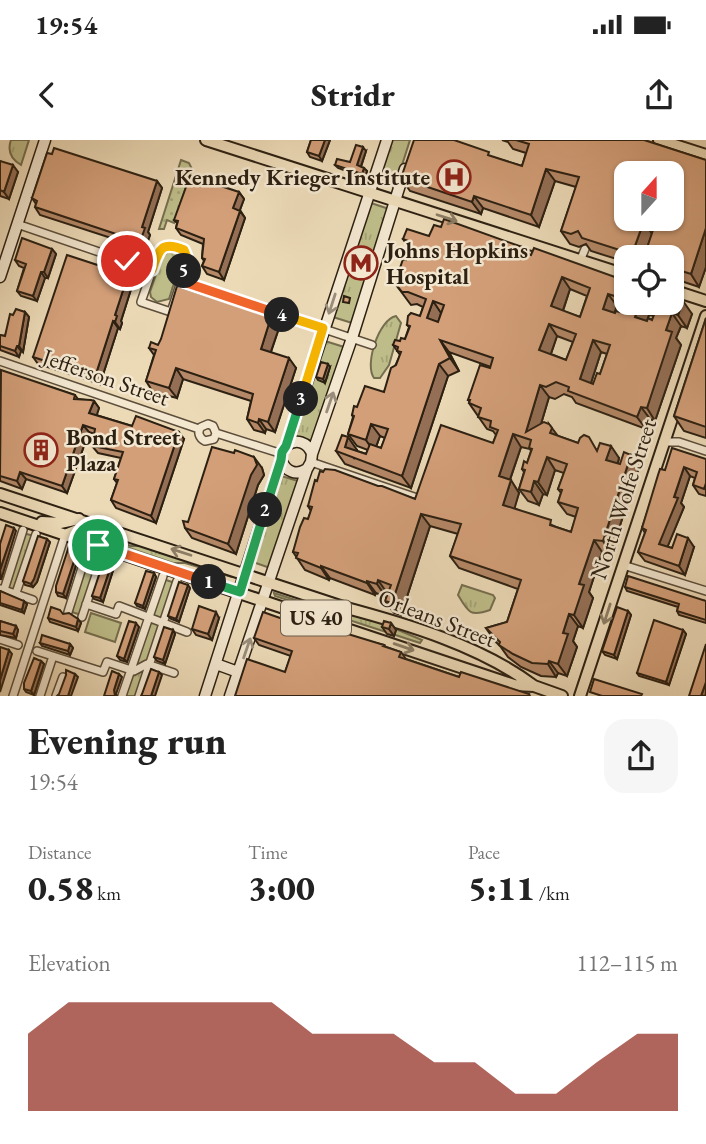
<!DOCTYPE html>
<meta charset="utf-8">
<style>
:root{--surface:#fff;--page:#f6f6f6;--text:#222;--muted:#767676;--accent:#8f2418}
body{margin:0;font-family:"EB Garamond",serif;background:var(--page);color:var(--text);height:100vh;display:flex;flex-direction:column;font-size:26px;white-space:nowrap}
*{box-sizing:border-box;margin:0}
p{font-size:23px;color:var(--muted)}
.icon{flex:none;width:38px;height:38px;fill:none;stroke:currentColor;stroke-width:2;stroke-linecap:round;stroke-linejoin:round}
.map{position:relative;height:556px;overflow:hidden}
.sheet{display:flex;flex-direction:column;background:var(--surface);flex:1}
.sheet>*{flex:none}
.needle{width:46px;rotate:21deg}
.controls{position:absolute;left:614px;top:21px;display:grid;gap:14px}
.controls a{display:grid;place-items:center;width:70px;height:70px;border-radius:14px;background:var(--surface);box-shadow:0 2px 5px #0004;font-size:35px}
.pin{position:absolute;display:grid;place-items:center;width:60px;height:60px;color:#fff;margin:-30px;border:4px solid #fff;border-radius:50%;box-shadow:0 2px 7px #0007}
.km{position:absolute;width:35px;height:35px;margin:-18px;border-radius:50%;background:#222;color:#fff;font-size:19px;line-height:35px;text-align:center}
.round{display:grid;place-items:center;flex:none;width:74px;height:74px;border-radius:21px;background:var(--page)}
.headline{display:flex;align-items:center;justify-content:space-between;height:119px;padding:0 28px}
h1{font-size:38px;font-weight:800;line-height:52px}
.stats{display:grid;grid-template-columns:repeat(3,1fr);gap:10px;height:119px;padding:7px 28px}
.stats div{display:grid;align-content:center}
.stats b{font-size:35px;font-weight:800}
.stats small{font-size:19px;font-weight:400}
.stats p{font-size:19px}
.chart{height:196px;padding:14px 28px}
.chart p{display:flex;justify-content:space-between}
.chart svg{width:100%;height:126px;margin-top:7px;fill:var(--accent);opacity:.7}
.status{display:flex;justify-content:space-between;align-items:center;height:49px;padding:0 35px;background:var(--surface);direction:ltr}
.status svg{height:19px;fill:currentColor}
header{display:flex;justify-content:space-between;align-items:center;height:91px;padding:0 28px;background:var(--surface);font-size:32px;font-weight:800}
.map>svg:first-child{display:block}
.grass{fill:url(#grass-tufts);stroke:#756e4e;stroke-width:2}
.park{fill:#bebd89;stroke:#756e4e;stroke-width:2}
.garden{fill:url(#garden-dots);stroke:#756e4e;stroke-width:2}
.lines{fill:none;stroke-linecap:round;stroke-linejoin:round}
.street-casing{stroke:#5c4e3b;stroke-width:10}
.secondary-casing{stroke:#2c2012;stroke-width:13}
.primary-casing{stroke:#2c2012;stroke-width:14}
.street{stroke:#f3e7d0;stroke-width:7}
.secondary{stroke:#f3e7d0;stroke-width:10}
.primary{stroke:#ecdab7;stroke-width:10}
.wall{fill:#b58968;stroke:#2c2012;stroke-width:2;fill-rule:evenodd}
.shaded-wall{fill:#946f55;stroke:#2c2012;stroke-width:2}
.building{fill:#d39f79;stroke:#2c2012;stroke-width:2;fill-rule:evenodd}
.oneway{stroke:#8c7d64}
.oneway2{stroke:#998d7a}
.split-1-casing{stroke:#fff;stroke-width:14}
.split-2-casing{stroke:#fff;stroke-width:14}
.split-3-casing{stroke:#fff;stroke-width:14}
.split-4-casing{stroke:#fff;stroke-width:14}
.split-5-casing{stroke:#fff;stroke-width:14}
.split-6-casing{stroke:#fff;stroke-width:14}
.split-1{stroke:#f0652b;stroke-width:9}
.split-2{stroke:#22a559;stroke-width:9}
.split-3{stroke:#22a559;stroke-width:9}
.split-4{stroke:#f5b400;stroke-width:9}
.split-5{stroke:#f0652b;stroke-width:9}
.split-6{stroke:#f5b400;stroke-width:9}
.labels{text-anchor:middle;stroke-width:5;stroke-linejoin:round;paint-order:stroke}
.shield{fill:#f3e7d0;stroke:#685c4b;stroke-width:2}
.shield-label{font-size:21px;font-weight:bold;fill:#2c2012}
.poi-label{font-size:23px;font-weight:bold;fill:#2c2012;stroke:#f3e7d0;text-anchor:start}
.street-label{font-size:23px;fill:#2c2012;stroke:#f3e7d0}
</style>
<div class="status"><b>19:54</b><svg viewBox="0 0 49 12"><path d="M0 12V9h3v3zM5 12V6h3v6zM10 12V3h3v9zM15 12V0h3v12zM26 1h20v11H26zM47 4h2v5h-2z"/></svg></div>
<header><svg class="icon" aria-label="back" viewBox="0 0 24 24"><path d="M15 5l-7 7 7 7"/></svg>Stridr<svg class="icon" aria-label="share" viewBox="0 0 24 24"><path d="M12 15V3M7 8l5-5 5 5M5 13v7h14v-7"/></svg></header>
<div class="map">
<svg width="706" height="556" viewBox="0 0 706 556">
<defs>
<pattern id="grass-tufts" width="24" height="20" patternUnits="userSpaceOnUse" patternTransform="scale(1.75)"><rect width="24" height="20" fill="#bebd89"/><path d="M3 7l-1-3M5 7V3M7 7l1-3M15 17l-1-3M17 17v-4M19 17l1-3" fill="none" stroke="#a3a275"/></pattern>
<pattern id="garden-dots" width="8" height="8" patternUnits="userSpaceOnUse" patternTransform="scale(1.75)"><rect width="8" height="8" fill="#bebd89"/><path d="M2 2h.1M6 6h.1" fill="none" stroke="#a3a275" stroke-width="1.8" stroke-linecap="round"/></pattern>
</defs>
<rect width="100%" height="100%" fill="#ecdab7"/>
<filter id="stains"><feTurbulence type="fractalNoise" baseFrequency=".00286" numOctaves="4"/><feColorMatrix values="0 0 0 0 .2 0 0 0 0 .09 0 0 0 0 .02 0 0 0 .5 -.17"/></filter>
<radialGradient id="worn" r=".72"><stop offset=".6" stop-color="#630" stop-opacity="0"/><stop offset="1" stop-color="#630" stop-opacity=".3"/></radialGradient>
<path class="grass" d="M11,0H29L21,25C11,19 7,11 11,0Z
M392,0H410L395,47L378,42Z
M371,63L389,69L352,183L333,177Z
M169,111H175L181,121L169,159L157,162L151,157L150,152L162,117Z
M396,176L401,183L389,225L380,238H374C364,225 379,179 396,176Z
M325,201L344,207L311,304L294,298Z
M278,335L298,341L270,428L253,422Z
M82,392L93,393L131,406H147L232,437L185,423H173Z
M23,393L34,396L15,453L4,449Z
M87,414L100,419L81,475L69,471Z
M163,439L175,443L138,556H123Z
M462,445L493,455L495,458L490,470C470,477 468,472 458,455Z
M274,453L335,473H350L384,484L422,500L420,503L275,456Z"/>
<path class="park" d="M91,473L121,483L115,502L85,492Z"/>
<path class="garden" d="M181,20L189,23L192,29L174,83L167,80L164,89H159Z"/>
<g class="lines">
<defs>
<path id="street" d="M17,84L152,130
M171,106L184,110L188,120L171,172L141,162L159,110L164,107Z
M580,121L585,109
M181,141L372,205
M0,221L199,289
M216,293L214,299L205,301C199,298 197,292 201,287L208,284L213,286L216,293L276,312H282
M663,302H679L706,311
M311,322L420,359
M623,425L706,451
M1,449L33,460
M4,450L23,390
M16,453L36,394
M86,464L116,474L119,466L187,492
M68,472L87,412
M82,477L102,417
M0,499L18,505
M37,511L103,532L107,522L134,531L147,524L174,533
M13,556L65,395
M40,556L53,516
M56,556L63,537
M122,556L163,436
M139,556L177,441"/>
<path id="secondary" d="M0,137L45,0
M286,306C296,298 308,302 312,314
M281,320C286,332 296,336 307,329
M216,524L238,532
M205,556L281,320L282,312L286,306L387,0
M230,556L307,329L311,322L312,314L352,198L405,29"/>
<path id="primary" d="M206,0L626,135
M659,0L706,15
M672,150L706,161
M0,354L343,467C407,484 481,506 534,546
M0,373L514,545L534,546L562,556
M42,382L60,383L79,379
M65,395L80,389L99,390
M580,556L706,176"/>
</defs>
<use href="#street" class="street-casing"/>
<use href="#secondary" class="secondary-casing"/>
<use href="#primary" class="primary-casing"/>
<use href="#street" class="street"/>
<use href="#secondary" class="secondary"/>
<use href="#primary" class="primary"/>
</g>
<path class="wall" d="M311,0H330L322,21L310,17L307,12Z
M502,0H644L706,20V127L699,147L672,138V117H626V122L591,111L586,104L579,107L570,104L561,91L576,47L555,41L539,87L483,68L481,74L410,51L401,38L492,17L522,26L526,13L513,9L508,2Z
M366,11L361,27L367,31L365,38L338,28L335,25L350,22Z
M0,21L18,32L9,59L0,56Z
M157,41L162,48L148,92L150,95L145,109L40,75L35,67L36,64L32,58Z
M239,52L244,59L240,70L245,78L224,140L207,134L202,126L204,121L202,118L203,104L181,95L176,88L177,83L174,80Z
M441,87L522,107L527,114L672,163L692,174L687,188L681,186L676,198L681,205L655,281L650,279L646,289L576,263L572,257L564,254L555,259L549,257L541,284L558,296L598,310L619,318L618,324L639,327L611,413L602,412L589,452L593,458L583,488L578,486L573,501L577,507L567,536L558,533L556,537L541,536L521,527L508,517L500,506L495,501L486,488L507,482L518,449L459,428L450,416L458,394L430,386L401,475L394,473L385,461L388,453H387L386,457L376,453L375,455L330,438L329,440L305,430L293,412L308,379L311,371L308,366L378,346L415,359L493,303L496,295L493,291L487,289L469,263L470,262L468,260L491,227L449,212L459,231L448,236L411,348L345,324L336,311L357,310V311L366,314L368,310L357,306L348,294L353,277L352,275L357,267L384,252L400,215L393,205L405,199L409,187L407,185L420,176L423,167L417,164L411,165L397,146L402,130L400,128L406,120L409,108L403,99L429,96ZM570,149L587,156L580,177L563,171ZM617,166L621,168L620,172L614,173ZM649,175L654,176L652,180L647,181ZM557,196L573,202L566,220L551,214ZM601,212L607,214L600,234L593,244L591,243ZM380,296L385,298L381,308L376,307ZM521,307L530,309L531,311L527,323L522,329L524,332L519,349L528,361L539,365L543,354L547,355L555,330L564,333L558,349L561,353L558,362L567,374L576,377L571,392L556,387L514,368L519,353L510,340Z
M52,109L56,114L48,138H45L37,161L21,156L17,151L24,128L19,126L15,120Z
M128,135L133,143L121,181L122,183L120,189L118,188L100,244L38,224L33,217Z
M25,172L29,177L23,212L21,211L19,217L0,210V195L5,196L13,175Z
M271,177L279,188L271,212L296,228L275,292L266,289L265,293L254,290L247,279L251,261L183,239L177,258L153,252L146,241L154,215L149,208L158,205Z
M706,178V298L684,291L674,276Z
M330,227L325,243L318,240L316,237Z
M0,231L75,255L78,259L94,261L99,268L96,275L132,286L184,299L156,383L116,368L111,360L117,343L114,339L121,318L98,313L92,306L95,294L89,292L67,353L26,339L22,349L0,341Z
M706,319V356L699,354L693,345L695,338L690,336L681,363L684,367L667,407L672,408L694,407L685,435L645,421L638,412L645,393L642,388L665,330Z
M262,328L264,335L258,345L236,414L192,398L185,388Z
M50,402L37,442L33,447L25,445L23,441Z
M78,409L80,412L66,458L58,456L56,452Z
M113,420L115,424L103,462L94,459L92,456Z
M154,433L156,437L145,469L137,466L135,463Z
M625,447L706,461V483L679,475L677,471L678,467L627,451Z
M190,448L179,482L171,479L168,476Z
M0,451L27,464L24,473L0,465Z
M628,471L631,475L617,519L605,515L602,511Z
M63,474L81,483L78,491L50,482L48,478Z
M219,478L212,500L196,495L192,489Z
M0,481L16,486L18,490L16,498L0,495Z
M391,483L396,490L394,496L387,494L382,487Z
M300,485L384,505L386,507L401,512L406,519L459,537L529,554L530,556H235L285,532L291,516L259,505L254,498Z
M139,487L127,522L120,520L117,516Z
M173,490L175,494L165,524L157,521L154,517Z
M683,490L686,494L669,545L639,536L637,533Z
M40,503L70,504L73,508L70,515L42,506Z
M41,521L44,524L34,555L26,552L24,549Z"/>
<path class="shaded-wall" d="M325,0H330L322,21L319,16Z
M363,7L366,11L360,29L357,25Z
M13,25L18,32L9,59L4,52Z
M364,28L367,31L365,38L362,34Z
M546,29L555,41L539,87L531,75Z
M157,41L162,48L148,92L150,95L145,109L140,102L142,87Z
M239,52L244,59L238,75L233,68Z
M474,56L483,68L481,74L472,62Z
M240,71L245,78L224,140L219,132Z
M644,81L652,94L644,117H634L632,114Z
M706,88V127L699,147L691,134Z
M52,109L56,114L48,138L44,132Z
M41,132L45,138L37,161L33,156Z
M128,135L133,143L121,181L122,183L120,189L115,182V175Z
M562,137L570,149L560,179L551,166Z
M608,154L617,166L611,181L603,169Z
M433,161L441,173L436,191L427,178Z
M683,161L692,174L687,188L678,175Z
M641,163L649,175L644,189L635,177Z
M25,172L29,177L23,212L19,206Z
M672,173L681,186L676,198L681,205L655,281L647,268L666,190Z
M271,177L279,188L268,220L261,209Z
M113,181L118,188L100,244L95,237Z
M549,184L557,196L548,222L539,210Z
M440,200L449,212L459,231L450,218Z
M593,200L601,212L588,252L580,239Z
M17,206L21,211L19,217L15,211Z
M289,218L296,228L275,292L268,282Z
M328,224L330,227L325,243L323,239Z
M439,224L448,236L411,348L402,336Z
M176,228L183,239L177,258L169,248Z
M540,245L549,257L535,304L526,292Z
M94,261L99,268L95,281L89,273Z
M641,267L650,279L646,289L637,277Z
M259,279L266,289L265,293L258,283Z
M371,284L380,296L374,312L366,300Z
M549,284L558,296L550,293Z
M83,285L89,292L67,353L62,346Z
M179,292L184,299L156,383L151,376Z
M513,294L521,307L507,348L499,336Z
M348,297L357,310L354,318L345,307Z
M611,306L619,318L615,332L606,320Z
M631,315L639,327L611,413L603,401Z
M254,317L262,328L264,335L258,345L236,414L228,404Z
M547,317L555,330L547,355L538,342Z
M684,327L690,336L681,363L684,367L665,413L659,404Z
M20,332L26,339L22,349L17,341Z
M511,340L519,353L512,377L503,365Z
M534,341L543,354L539,365L531,352Z
M421,374L430,386L401,475L392,463Z
M14,388L16,391L1,440L0,430Z
M688,398L694,407L685,435L679,426Z
M47,399L50,402L37,442L33,447L31,444Z
M594,400L602,412L589,452L593,458L583,488L574,475L579,444Z
M78,409L80,412L66,458L63,454Z
M113,420L115,424L103,462L100,458Z
M321,426L330,438L329,440L321,428Z
M154,433L156,437L145,469L143,466Z
M378,440L387,453L386,457L377,444Z
M367,441L376,453L375,455L367,443Z
M188,445L190,448L179,482L176,479Z
M24,461L27,464L24,473L22,470Z
M628,471L631,475L617,519L614,515Z
M216,472L219,478L212,500L208,494Z
M569,474L578,486L573,501L577,507L567,536L558,524L563,493Z
M78,479L81,483L78,491L76,487Z
M136,483L139,487L127,522L124,519Z
M391,483L396,490L394,496L389,489Z
M16,486L18,490L16,498L13,494Z
M173,490L175,494L165,524L163,520Z
M683,490L686,494L669,545L666,542Z
M70,504L73,508L70,515L68,511Z
M9,510L12,514L0,552V540Z
M41,521L44,524L34,555L31,551Z
M549,521L558,533L556,537L548,524Z
M159,532L162,535L155,556H151Z
M75,534L78,537L71,556H68Z
M119,534L122,537L116,554L117,556H115L114,550Z
M706,542V554L705,556H701Z"/>
<path class="building" d="M311,0H325L319,16L307,12Z
M414,0H454L489,12L488,15L522,26L529,4L516,0H644L706,20V88L691,134L672,128V117H644L655,84L644,81L632,114L582,98L578,91L571,94L561,91L579,37L546,29L531,75L474,56L472,62L401,38ZM626,33H672V79H626Z
M356,5L363,7L357,25L364,28L362,34L335,25L337,19L350,22Z
M54,8L157,41L142,87L145,88L140,102L35,67L37,61L32,58L47,13L52,14Z
M0,21L13,25L4,52L0,50Z
M190,36L239,52L233,68L240,71L219,132L202,126L205,119L202,118L204,99L176,88L178,81L174,80Z
M444,79L522,107L521,112L531,115L534,108L626,141V163H640L635,177L647,181L648,178L652,180L657,167L642,163H672V157L683,161L678,175L672,173L666,190L672,192L647,268L641,267L637,277L568,251L569,247L556,242L546,247L540,245L526,292L544,282L549,284L552,288L550,293L578,303L580,298L584,295L589,297L597,311L600,303L611,306L606,320L620,324L624,312L631,315L603,401L594,400L579,444L584,445L574,475L569,474L563,493L568,494L558,524L549,521L548,524L532,523L513,514L499,505L500,502L486,488L507,482L521,440L450,416L461,384L421,374L392,463L385,461L391,445L378,440L377,444L367,441V443L321,426V428L296,418L298,413L293,412L300,387L304,378L308,379L312,367L308,366L315,340L317,341L320,331L323,332L325,329L335,330L378,346H382L415,359L441,285L493,303L498,290L490,287L491,281L478,277L481,268L469,263L470,260H468L480,225L490,228L493,218L440,200L450,218L439,224L402,336L336,311L342,295L348,297L345,307L366,314L370,304L381,308L388,289L371,284L366,300L348,294L354,276L352,275L354,266L357,267L365,246L384,252L391,228L396,225L401,212L397,211L398,207L393,205L395,200L400,201L401,198L405,199L410,186L407,185L408,176L411,173L420,176L426,159L408,152H402L397,146L403,128H400L403,119L406,120L411,102L403,99L407,89L429,96L434,85L441,87ZM562,137L590,148L580,177L551,166ZM608,154L624,159L620,172L616,171L615,173L603,169ZM433,161L444,165L438,182L427,178ZM549,184L576,194L566,220L539,210ZM593,200L610,205L600,234L597,233L593,244L580,239ZM513,294L531,300L529,308L532,309L527,323L524,321L522,329L525,330L519,349L531,352L534,341L538,342L547,317L567,324L558,349L562,350L558,362L578,368L571,392L550,385L551,380L503,365L511,340L499,336Z
M22,98L52,109L44,132H41L33,156L17,151L26,124L15,120Z
M67,115L128,135L115,175L117,176L115,182L113,181L95,237L33,217Z
M177,146L271,177L261,209L289,218L268,282L259,279L258,283L247,279L253,254L176,228L169,248L146,241L156,210L149,208L151,202L158,205L161,199Z
M344,156L350,158L349,163L343,162Z
M16,169L25,172L19,206H17L15,211L0,206V195L5,196L10,174L13,175Z
M706,178V287L674,276Z
M321,222L328,224L323,239L316,237Z
M1,230L75,255L74,259L91,260L94,261L89,273L132,286L136,276L179,292L151,376L111,360L118,340L114,339L123,312L92,306L95,289L83,285L62,346L20,332L17,341L0,336Z
M212,307L234,313L235,310L254,317L257,325L251,335L228,404L185,388L183,381L188,382Z
M672,308L706,319V343L704,349L693,345L697,332L684,327L674,357L678,358L659,404L672,408L677,394L688,398L679,426L638,412L646,390L642,388L658,335L660,329L665,330Z
M6,385L14,388L0,430V404Z
M38,396L47,399L34,439L31,444L23,441Z
M69,406L78,409L63,454L56,452V446Z
M105,417L113,420L100,458L92,456Z
M146,431L154,433L143,466L135,463Z
M628,436L706,461V480L677,471L679,464L625,447Z
M179,442L188,445L176,479L168,476Z
M0,451L24,461L22,470L0,463Z
M199,466L216,472L208,494L192,489Z
M51,467L60,470L63,474L69,473L78,479L76,487L48,478Z
M617,467L628,471L614,515L602,511Z
M263,472L300,485L302,480L384,505L383,506L401,512L399,517L459,537L461,532L529,554L528,556H235L247,519L285,532L292,511L254,498Z
M654,480L683,490L666,542L637,533Z
M0,481L16,486L13,494L0,491Z
M129,481L136,483L124,519L117,516Z
M384,481L391,483L389,489L382,487Z
M164,487L173,490L163,520L154,517Z
M42,495L70,504L68,511L40,503Z
M706,504V542L701,556H689Z
M0,507L9,510L0,540Z
M34,518L41,521L31,551L24,549V543Z
M151,529L159,532L151,556H141L142,554Z
M66,530L75,534L68,556H57L59,554L66,535Z
M112,531L119,534L114,550L115,556H104Z
M594,539L642,554L641,556H602L590,552Z"/>
<defs><path id="oneway-shaft" d="M-6 0H5M1.5-3L5.5 0L1.5 3" fill="none" stroke-width="1.6" stroke-linecap="round" stroke-linejoin="round" transform="scale(1.75)"/></defs>
<g class="oneway">
<use href="#oneway-shaft" transform="translate(447 78) rotate(18)"/>
<use href="#oneway-shaft" transform="translate(181 412) rotate(-162)"/>
<use href="#oneway-shaft" transform="translate(607 474) rotate(108)"/>
<use href="#oneway-shaft" transform="translate(404 507) rotate(19)"/>
</g>
<g class="oneway2">
<use href="#oneway-shaft" transform="translate(332 164) rotate(108)"/>
<use href="#oneway-shaft" transform="translate(330 262) rotate(-71)"/>
<use href="#oneway-shaft" transform="translate(247 508) rotate(-71)"/>
</g>
<g class="lines">
<defs>
<path id="split-1" d="M98,405L209,442"/>
<path id="split-2" d="M209,442L240,452L265,370"/>
<path id="split-3" d="M265,370L281,320L282,312L286,306L301,259"/>
<path id="split-4" d="M282,175L323,188L301,259"/>
<path id="split-5" d="M184,131L181,141L282,175"/>
<path id="split-6" d="M127,121L152,130C159,110 161,100 184,110L188,120L184,131"/>
</defs>
<use href="#split-1" class="split-1-casing"/>
<use href="#split-2" class="split-2-casing"/>
<use href="#split-3" class="split-3-casing"/>
<use href="#split-4" class="split-4-casing"/>
<use href="#split-5" class="split-5-casing"/>
<use href="#split-6" class="split-6-casing"/>
<use href="#split-1" class="split-1"/>
<use href="#split-2" class="split-2"/>
<use href="#split-3" class="split-3"/>
<use href="#split-4" class="split-4"/>
<use href="#split-5" class="split-5"/>
<use href="#split-6" class="split-6"/>
</g>
<defs>
<symbol id="hospital-ring" viewBox="-11 -11 22 22"><circle r="9.5" fill="#f3e7d0" stroke="#8f2418" stroke-width="1.5"/><path d="M-5-5h3v3.5h4V-5h3V5h-3V1.5h-4V5h-3Z" fill="#8f2418"/></symbol>
<symbol id="metro-ring" viewBox="-11 -11 22 22"><circle r="9.5" fill="#f3e7d0" stroke="#8f2418" stroke-width="1.5"/><path d="M-5.5 5V-5H-3L0 0L3-5H5.5V5H3V-.5L0 4L-3-.5V5Z" fill="#8f2418"/></symbol>
<symbol id="building-ring" viewBox="-11 -11 22 22"><circle r="9.5" fill="#f3e7d0" stroke="#8f2418" stroke-width="1.5"/><path d="M-4-6H4V6H1V3H-1V6H-4ZM-2.5-4.3h1.7v1.8h-1.7ZM.8-4.3h1.7v1.8H.8ZM-2.5-1h1.7V.8h-1.7ZM.8-1h1.7V.8H.8Z" fill="#8f2418"/></symbol>
</defs>
<g fill-rule="evenodd">
<use href="#hospital-ring" x="435" y="18" width="38" height="38"/>
<use href="#metro-ring" x="342" y="104" width="38" height="38"/>
<use href="#building-ring" x="22" y="291" width="38" height="38"/>
</g>
<g class="labels">
<rect class="shield" x="281" y="460.5" width="70" height="35" rx="5"/>
<g class="shield-label">
<text x="316" y="485">US 40</text>
</g>
<g class="poi-label">
<text x="430" y="45" text-anchor="end">Kennedy Krieger Institute</text>
<text x="386" y="118">Johns Hopkins<tspan x="386" dy="26">Hospital</tspan></text>
<text x="66" y="305">Bond Street<tspan x="66" dy="26">Plaza</tspan></text>
</g>
<g class="street-label">
<text transform="translate(106 237) rotate(19)" y="8">Jefferson Street</text>
<text transform="translate(623 359) rotate(-72)" y="8">North Wolfe Street</text>
<text transform="translate(437 478) rotate(21)" y="8">Orleans Street</text>
</g>
</g>
<rect width="100%" height="100%" filter="url(#stains)"/>
<rect width="100%" height="100%" fill="url(#worn)"/>
</svg>
<div class="controls">
<a><svg class="needle" viewBox="-14 -14 28 28"><path d="M0-13l5 13h-10z" fill="#e53935"/><path d="M0 13l5-13h-10z" fill="#767676"/></svg></a>
<a><svg class="icon" aria-label="locate" viewBox="0 0 24 24"><circle cx="12" cy="12" r="6"/><path d="M12 2v4M12 18v4M2 12h4M18 12h4"/></svg></a>
</div>
<div class="pin" style="left:98px;top:405px;background:#1e9e55"><svg class="icon" aria-label="arrive" viewBox="0 0 24 24"><path d="M6 21V4h12l-3 4 3 4H6"/></svg></div>
<div class="pin" style="left:127px;top:121px;background:#d93025"><svg class="icon" aria-label="check" viewBox="0 0 24 24"><path d="M5 12l5 5 9-10"/></svg></div>
<b class="km" style="left:209px;top:442px">1</b>
<b class="km" style="left:265px;top:370px">2</b>
<b class="km" style="left:301px;top:259px">3</b>
<b class="km" style="left:282px;top:175px">4</b>
<b class="km" style="left:184px;top:131px">5</b>
</div>
<section class="sheet">
<div class="headline"><div><h1>Evening run</h1><p>19:54</p></div><a class="round"><svg class="icon" aria-label="share" viewBox="0 0 24 24"><path d="M12 15V3M7 8l5-5 5 5M5 13v7h14v-7"/></svg></a></div>
<div class="stats">
<div><p>Distance</p><b>0.58<small> km</small></b></div>
<div><p>Time</p><b>3:00</b></div>
<div><p>Pace</p><b>5:11<small> /km</small></b></div>
</div>
<div class="chart"><p><span>Elevation</span>112–115 m</p>
<svg viewBox="0 0 160 44" preserveAspectRatio="none"><path d="M0 44V17L10 6L20 6L30 6L40 6L50 6L60 6L70 17L80 17L90 17L100 27L110 27L120 38L130 38L140 27L150 17L160 17V44z"/></svg>
</div>
</section>
